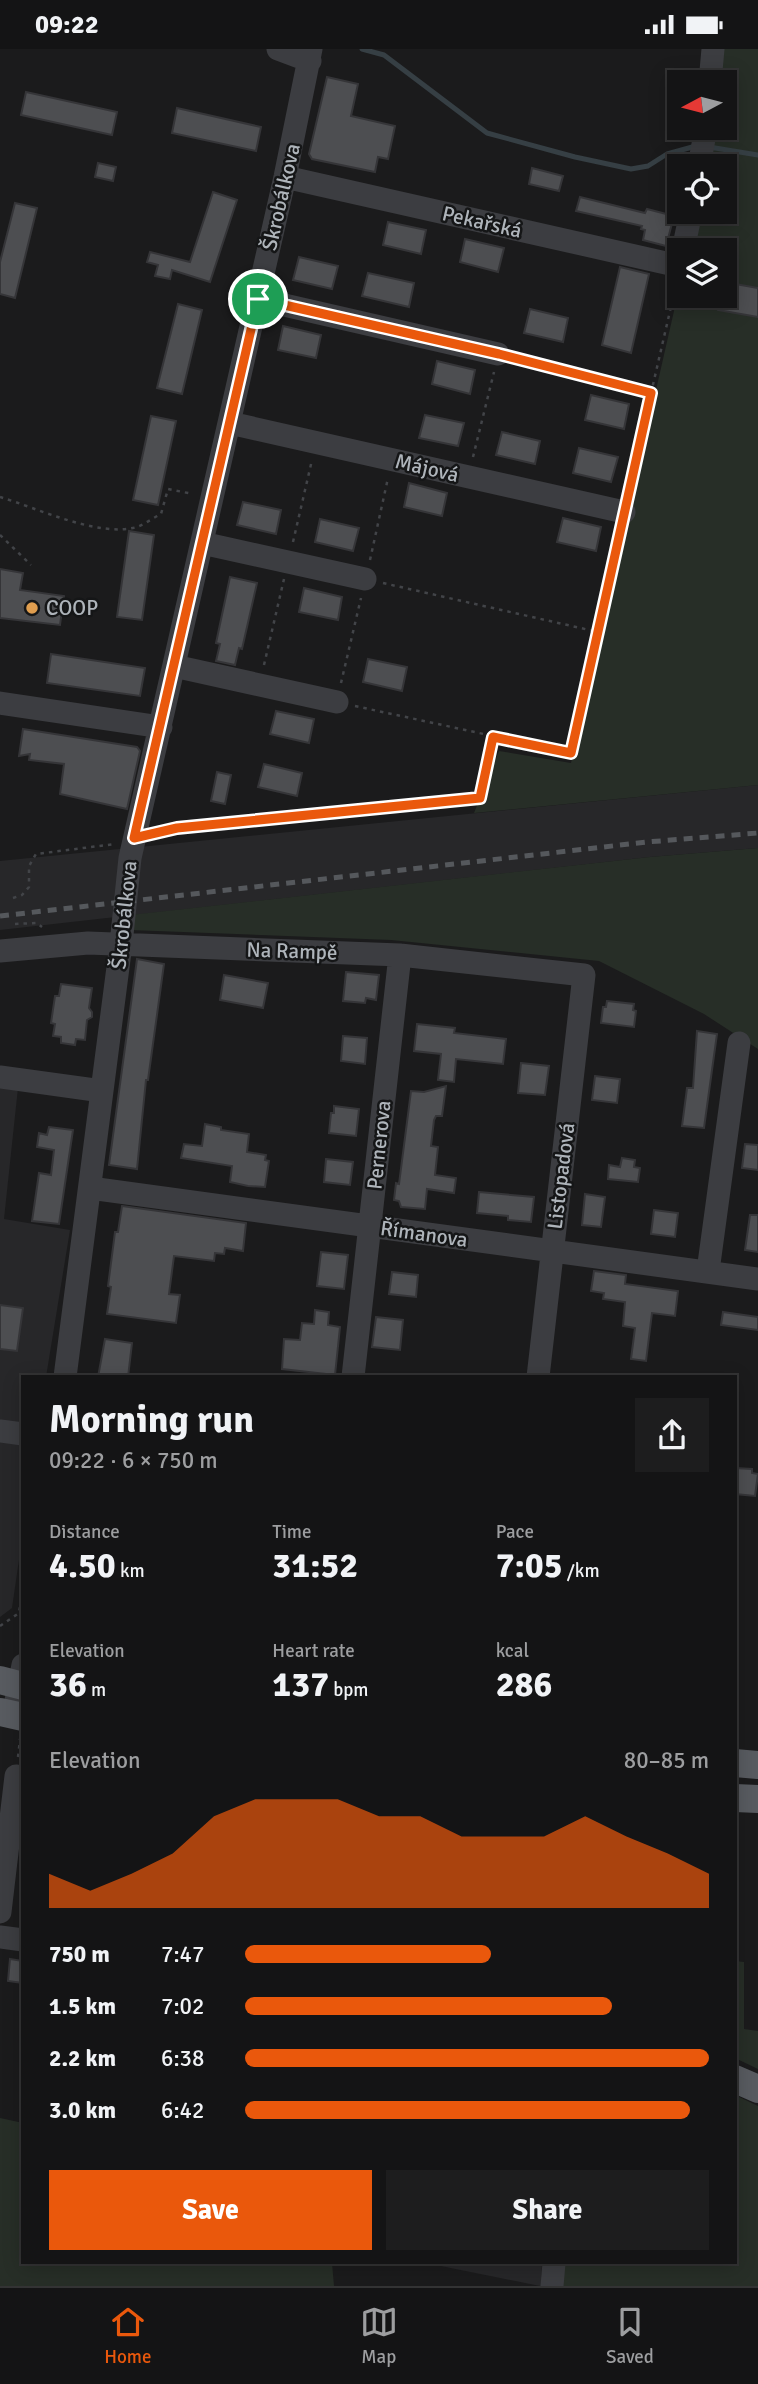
<!DOCTYPE html>
<meta charset="utf-8">
<style>
:root{--surface:#141415;--page:#1d1d1e;--text:#f1f3f6;--muted:#9d9ea0;--line:#333334;--accent:#ea580c}
body{margin:0;font-family:Signika,sans-serif;background:var(--page);color:var(--text);height:100vh;display:flex;flex-direction:column;font-size:26px;white-space:nowrap}
*{box-sizing:border-box;margin:0}
p{font-size:23px;color:var(--muted)}
.icon{flex:none;width:38px;height:38px;fill:none;stroke:currentColor;stroke-width:2;stroke-linecap:round;stroke-linejoin:round}
.map{position:relative;flex:1;overflow:hidden}
.sheet{position:absolute;left:21px;top:1326px;width:716px;height:889px;display:flex;flex-direction:column;background:var(--surface);border-radius:0px;box-shadow:0 4px 18px #0003,0 0 0 2px var(--line)}
.sheet>*{flex:none}
.needle{width:46px;rotate:263deg}
.buttons{position:absolute;left:667px;top:21px;display:grid;gap:14px}
.buttons a{display:grid;place-items:center;width:70px;height:70px;border-radius:0px;background:var(--surface);box-shadow:0 4px 18px #0003,0 0 0 2px var(--line);font-size:35px}
.pin{position:absolute;display:grid;place-items:center;width:60px;height:60px;color:#fff;margin:-30px;border:4px solid #fff;border-radius:50%;box-shadow:0 2px 7px #0007}
.round{display:grid;place-items:center;flex:none;width:74px;height:74px;border-radius:0px;background:var(--page)}
.overview{display:flex;align-items:center;justify-content:space-between;height:119px;padding:0 28px}
h1{font-size:38px;font-weight:700;line-height:52px}
.metrics{display:grid;grid-template-columns:repeat(3,1fr);gap:10px;height:119px;padding:7px 28px}
.metrics div{display:grid;align-content:center}
.metrics b{font-size:35px;font-weight:700}
.metrics small{font-size:19px;font-weight:400}
.metrics p{font-size:19px}
.chart{height:196px;padding:14px 28px}
.chart p{display:flex;justify-content:space-between}
.chart svg{width:100%;height:126px;margin-top:7px;fill:var(--accent);opacity:.7}
.cta{display:flex;gap:14px;margin-top:auto;padding:14px 28px}
.cta a{flex:1;height:80px;border-radius:0px;background:var(--accent);color:#fff;font-size:28px;font-weight:700;line-height:80px;text-align:center}
.cta a+a{background:var(--page);color:var(--text)}
ul{padding:0 28px;list-style:none;font-size:23px}
li{display:grid;grid-template-columns:112px 84px 1fr;align-items:center;height:52px}
li i{height:18px;border-radius:9px;background:var(--accent)}
.status{display:flex;justify-content:space-between;align-items:center;height:49px;padding:0 35px;background:var(--surface);direction:ltr}
.status svg{height:19px;fill:currentColor}
.tabs{display:flex;justify-content:space-around;align-items:center;height:98px;border-top:2px solid var(--line);background:var(--surface);font-size:19px;color:var(--muted)}
.tabs a{display:grid;justify-items:center;gap:4px}
.tabs .current{color:var(--accent)}
.map>svg:first-child{display:block}
.built{fill:#272729}
.green{fill:#272e27}
.lines{fill:none;stroke-linecap:round;stroke-linejoin:round}
.stream{stroke:#363f44;stroke-width:5}
.building{fill:#4d4e51;stroke:#353538;stroke-width:2}
.path{stroke:#424448;stroke-width:2.5;stroke-dasharray:3.5 5;stroke-linecap:butt}
.minor{stroke:#3c3d41;stroke-width:23}
.major{stroke:#585b60;stroke-width:28}
.rail{stroke:#55585c;stroke-width:5;stroke-dasharray:9 7;stroke-linecap:butt}
.route-casing{stroke:#fff;stroke-width:14}
.route{stroke:#ea580c;stroke-width:9}
.poi-dot{fill:#e09e4f;stroke:#151617;stroke-width:2.5}
.labels{text-anchor:middle;stroke-width:5;stroke-linejoin:round;paint-order:stroke}
.street-label{font-size:21px;fill:#aeb4ba;stroke:#151617}
.poi-label{font-size:21px;fill:#aeb4ba;stroke:#151617;text-anchor:start}
</style>
<div class="status"><b>09:22</b><svg viewBox="0 0 49 12"><path d="M0 12V9h3v3zM5 12V6h3v6zM10 12V3h3v9zM15 12V0h3v12zM26 1h20v11H26zM47 4h2v5h-2z"/></svg></div>
<div class="map">
<svg width="758" height="2237" viewBox="0 0 758 2237">
<rect width="100%" height="100%" fill="#1b1b1c"/>
<path class="built" d="M758,736V799L650,808L0,881V812Z
M0,1017L20,1020L4,1170L70,1181L46,1328H23V1483L12,1559L0,1568Z
M426,2214H542L541,2237H540Z"/>
<path class="green" d="M719,0H758V736L474,764L499,702L571,714L679,240V247H724V201H688L696,163H724V117H706L712,79H724V33H716Z
M758,799V1000L704,965L599,912L391,891L130,881V866L650,808Z
M735,1912L744,1913V1980L758,1982V2020L735,2009Z
M735,2046L758,2057V2237H560L562,2214H735Z
M0,2069L23,2074V2214H332L334,2237H0Z"/>
<g class="lines">
<path class="stream" d="M362,0L384,6L487,84L575,108L631,120L648,117L667,105L696,97
M709,98L758,106"/>
</g>
<path class="building" d="M327,28L358,35L351,67L395,77L388,110L378,108L375,123L312,110L309,105Z
M26,43L117,63L112,86L21,66Z
M177,59L261,78L256,102L172,84Z
M98,114L116,118L113,132L95,128Z
M532,119L563,127L559,142L529,135Z
M213,143L237,151L210,233L172,221L170,230L155,227L158,216L147,213L150,203L190,213Z
M580,148L645,164L647,160L674,167L666,197L643,191L645,181L641,180L642,177L576,162Z
M15,154L37,159L15,249L0,245V213Z
M388,173L426,181L421,205L383,196Z
M465,190L504,199L498,223L460,213Z
M299,208L338,217L332,240L293,231Z
M620,218L649,225L631,304L602,296Z
M368,224L414,234L409,258L362,247Z
M724,233L758,239V268L718,261L721,247H724Z
M178,255L202,261L182,345L157,339Z
M530,260L568,269L563,293L524,284Z
M283,277L321,286L316,309L278,301Z
M437,312L475,321L470,345L432,335Z
M591,346L629,355L624,380L585,371Z
M425,366L464,374L458,397L419,389Z
M151,367L176,372L158,456L133,451Z
M502,383L540,392L535,415L496,406Z
M579,399L618,408L611,433L573,424Z
M409,434L447,444L442,467L404,458Z
M243,453L281,461L276,485L237,476Z
M563,469L601,478L596,502L557,493Z
M320,470L359,479L353,502L315,493Z
M129,482L154,486L142,571L117,568Z
M0,520L23,524L20,541L64,547L60,576L0,569Z
M230,528L257,534L242,600L239,599L235,616L216,612L220,595L216,594Z
M304,539L342,548L338,571L299,563Z
M51,605L145,619L140,647L47,634Z
M368,610L407,618L402,642L363,633Z
M276,662L314,670L309,694L270,685Z
M23,680L137,698L140,702L127,760L60,745L64,715L29,711L30,705L19,707Z
M264,715L302,724L297,747L258,738Z
M217,723L231,726L225,755L211,752Z
M137,910L164,915L148,1031H146L137,1120L109,1116Z
M346,923L379,926L376,951L366,949L365,954L343,952Z
M224,926L268,934L263,959L220,951Z
M61,935L92,939L89,959L92,963V968L87,971L85,991L76,990L75,996L61,994V988L53,987L55,975L51,974L55,947H59Z
M607,952L634,955L633,961L636,962L634,978L601,974L603,958H606Z
M417,975L455,979L454,984L506,990L503,1015L456,1010L454,1033L438,1031L441,1005L414,1002Z
M697,982L717,985L704,1079L682,1077L687,1039H693Z
M343,987L367,989L365,1015L341,1012Z
M521,1014L549,1017L545,1046L518,1044Z
M595,1027L620,1030L617,1054L592,1051Z
M446,1037L442,1067H436L434,1071L431,1097L438,1098L435,1126L456,1129L454,1144L427,1140L425,1160L401,1158L399,1152L394,1151L396,1134L399,1135L411,1042L424,1043Z
M334,1057L359,1060L356,1087L329,1084L331,1064H334Z
M205,1075L221,1078V1081L249,1085L247,1103L266,1106L265,1111L269,1112L265,1138L248,1137L230,1133L232,1117L181,1109L184,1095L202,1097Z
M49,1078L73,1081L59,1175L32,1172L39,1124L51,1126L54,1101L37,1098L39,1084L47,1086Z
M745,1095L758,1096V1121L742,1119Z
M622,1109L635,1111L634,1118L640,1119L638,1133L608,1130L609,1116L620,1118Z
M326,1110L353,1113L350,1136L324,1133Z
M479,1143L534,1148L531,1173L508,1171V1167L477,1164Z
M585,1145L605,1148L601,1178L582,1176Z
M122,1157L246,1174L243,1202L225,1199L224,1205L215,1204L214,1212L174,1207L169,1245L180,1246L176,1274L107,1265L111,1238L108,1237L115,1183H118Z
M654,1161L678,1164L675,1188L651,1185Z
M750,1166H758V1203L745,1201Z
M321,1203L348,1206L344,1240L317,1237Z
M594,1222L626,1226L625,1235L678,1242L675,1267L652,1264L646,1312L631,1310L635,1279L623,1277L625,1253L603,1250L604,1244L591,1242Z
M392,1223L418,1226L416,1248L389,1245Z
M0,1256L23,1259L17,1302L0,1300Z
M315,1261L329,1263L328,1276L340,1278L335,1326L282,1320L284,1290L300,1291L302,1274L314,1275Z
M723,1263L758,1268V1281L721,1276Z
M376,1268L403,1271L400,1301L372,1298Z
M105,1290L132,1294L128,1328H98Z
M735,1419L752,1420V1424L758,1425L755,1447L735,1445Z
M10,1910L23,1912V1934L8,1932Z"/>
<g class="lines">
<path class="path" d="M515,309L651,344
M473,408L494,323
M628,444L676,236
M0,448C37,459 99,489 137,478C145,475 153,469 161,465L168,440L193,445
M0,486L31,516
M293,493L312,411
M370,511L388,429
M383,534L598,583
M264,616L284,530
M341,634L361,549
M355,657L571,704L620,481
M155,784L177,779L479,749L493,688
M13,849L22,846L29,838V817L36,805L115,795
M15,875L37,874L42,878
M0,1577L19,1564L23,1539
M18,1708L20,1690"/>
<path class="minor" d="M278,0L310,12
M710,33L713,0
M699,117L706,79
M285,128L679,217
M683,201L691,163
M258,250L498,305
M230,374L624,463
M202,494L365,530
M174,617L337,653
M0,654L161,678
M0,902L88,894L400,906L584,926L538,1328
M0,1028L102,1042
M90,1139L758,1230
M708,1222L739,994
M65,1328L121,895L130,809L285,128L311,0
M353,1328L400,906
M0,1382L23,1385
M13,1667L23,1616
M0,1863L16,1727
M0,1888L23,1891
M552,2237L554,2214"/>
<path class="major" d="M0,1631L23,1637
M0,1663L23,1668
M735,1714L758,1716
M735,1749L758,1750
M735,2030L758,2040"/>
<path class="rail" d="M0,867L647,793L758,784"/>
</g>
<g class="lines">
<defs>
<path id="route" d="M258,250L499,305L651,344L571,704L493,688L480,749L177,779L134,789Z"/>
</defs>
<use href="#route" class="route-casing"/>
<use href="#route" class="route"/>
</g>
<circle class="poi-dot" cx="32" cy="559" r="7"/>
<g class="labels">
<g class="street-label">
<text transform="translate(281 148) rotate(-77)" y="7">Škrobálkova</text>
<text transform="translate(482 173) rotate(13)" y="7">Pekařská</text>
<text transform="translate(427 419) rotate(13)" y="7">Májová</text>
<text transform="translate(124 866) rotate(-84)" y="7">Škrobálkova</text>
<text transform="translate(292 902) rotate(2)" y="7">Na Rampě</text>
<text transform="translate(379 1096) rotate(-84)" y="7">Pernerova</text>
<text transform="translate(561 1127) rotate(-83)" y="7">Listopadová</text>
<text transform="translate(424 1185) rotate(8)" y="7">Římanova</text>
</g>
<g class="poi-label">
<text x="46" y="566">COOP</text>
</g>
</g>
</svg>
<div class="buttons">
<a><svg class="needle" viewBox="-14 -14 28 28"><path d="M0-13l5 13h-10z" fill="#e53935"/><path d="M0 13l5-13h-10z" fill="#9d9ea0"/></svg></a>
<a><svg class="icon" aria-label="locate" viewBox="0 0 24 24"><circle cx="12" cy="12" r="6"/><path d="M12 2v4M12 18v4M2 12h4M18 12h4"/></svg></a>
<a><svg class="icon" aria-label="layers" viewBox="0 0 24 24"><path d="M12 4l9 5-9 5-9-5zM3 14l9 5 9-5"/></svg></a>
</div>
<div class="pin" style="left:258px;top:250px;background:#1e9e55"><svg class="icon" aria-label="arrive" viewBox="0 0 24 24"><path d="M6 21V4h12l-3 4 3 4H6"/></svg></div>
<section class="sheet">
<div class="overview"><div><h1>Morning run</h1><p>09:22 · 6 × 750 m</p></div><a class="round"><svg class="icon" aria-label="share" viewBox="0 0 24 24"><path d="M12 15V3M7 8l5-5 5 5M5 13v7h14v-7"/></svg></a></div>
<div class="metrics">
<div><p>Distance</p><b>4.50<small> km</small></b></div>
<div><p>Time</p><b>31:52</b></div>
<div><p>Pace</p><b>7:05<small> /km</small></b></div>
</div>
<div class="metrics">
<div><p>Elevation</p><b>36<small> m</small></b></div>
<div><p>Heart rate</p><b>137<small> bpm</small></b></div>
<div><p>kcal</p><b>286</b></div>
</div>
<div class="chart"><p><span>Elevation</span>80–85 m</p>
<svg viewBox="0 0 160 44" preserveAspectRatio="none"><path d="M0 44V32L10 38L20 32L30 25L40 12L50 6L60 6L70 6L80 12L90 12L100 19L110 19L120 19L130 12L140 19L150 25L160 32V44z"/></svg>
</div>
<ul>
<li><b>750 m</b>7:47<i style="width:53%"></i></li>
<li><b>1.5 km</b>7:02<i style="width:79%"></i></li>
<li><b>2.2 km</b>6:38<i style="width:100%"></i></li>
<li><b>3.0 km</b>6:42<i style="width:96%"></i></li>
</ul>
<div class="cta"><a>Save</a><a>Share</a></div>
</section>
</div>
<nav class="tabs">
<a class="current"><svg class="icon" aria-label="home" viewBox="0 0 24 24"><path d="M3 11l9-7 9 7M6 9v11h12V9"/></svg>Home</a>
<a><svg class="icon" aria-label="map" viewBox="0 0 24 24"><path d="M3 6l6-2 6 2 6-2v14l-6 2-6-2-6 2zM9 4v14M15 6v14"/></svg>Map</a>
<a><svg class="icon" aria-label="saved" viewBox="0 0 24 24"><path d="M7 4h10v16l-5-4-5 4z"/></svg>Saved</a>
</nav>
